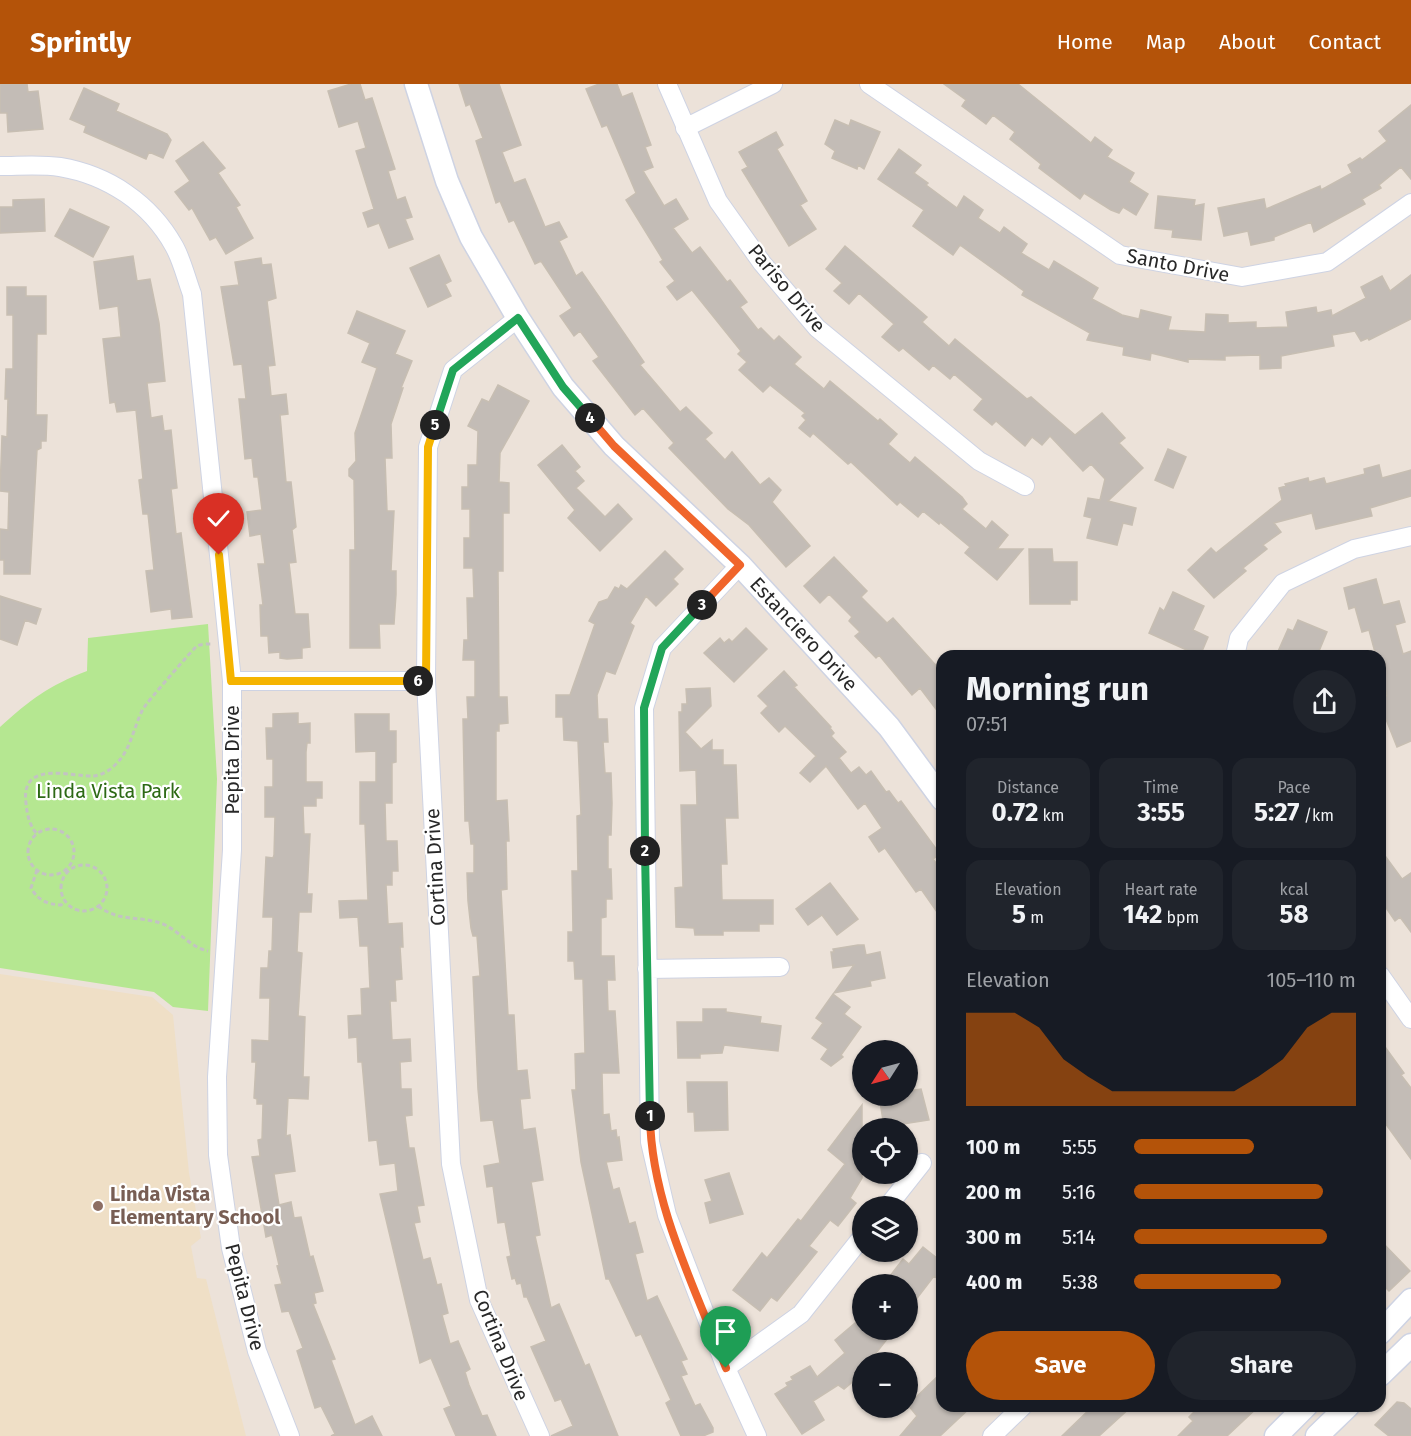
<!DOCTYPE html>
<meta charset="utf-8">
<style>
:root{--surface:#171b24;--page:#20242c;--text:#f1f3f6;--muted:#9ea1a6;--accent:#b45309}
body{margin:0;font-family:"Fira Sans",sans-serif;background:var(--page);color:var(--text);height:100vh;display:flex;flex-direction:column;font-size:22px;white-space:nowrap}
*{box-sizing:border-box;margin:0}
p{font-size:20px;color:var(--muted)}
.icon{flex:none;width:33px;height:33px;fill:none;stroke:currentColor;stroke-width:2;stroke-linecap:round;stroke-linejoin:round}
.map{position:relative;flex:1;overflow:hidden}
.sheet{position:absolute;left:936px;top:566px;width:450px;height:762px;display:flex;flex-direction:column;background:var(--surface);border-radius:18px;box-shadow:0 2px 4px #0004}
.sheet>*{flex:none}
.needle{width:39px;rotate:234deg}
.fabs{position:absolute;left:852px;top:956px;display:grid;gap:12px}
.fabs a{display:grid;place-items:center;width:66px;height:66px;border-radius:50%;background:var(--surface);box-shadow:0 2px 4px #0004;font-size:30px}
.pin{position:absolute;display:grid;place-items:center;width:51px;height:51px;color:#fff;margin:-62px -26px;border-radius:50% 50% 50% 0;rotate:-45deg;box-shadow:0 0 6px #0007}
.pin .icon{rotate:45deg}
.km{position:absolute;width:30px;height:30px;margin:-15px;border-radius:50%;background:#222;color:#fff;font-size:16px;line-height:30px;text-align:center}
.round{display:grid;place-items:center;flex:none;width:63px;height:63px;border-radius:32px;background:var(--page)}
.head{display:flex;align-items:center;justify-content:space-between;height:102px;padding:0 30px}
h1{font-size:33px;font-weight:700;line-height:45px}
.metrics{display:grid;grid-template-columns:repeat(3,1fr);gap:9px;height:102px;padding:6px 30px}
.metrics div{display:grid;align-content:center;border-radius:15px;background:var(--page);text-align:center}
.metrics b{font-size:26px;font-weight:700}
.metrics small{font-size:16px;font-weight:400}
.metrics p{font-size:16px}
.chart{height:168px;padding:12px 30px}
.chart p{display:flex;justify-content:space-between}
.chart svg{width:100%;height:108px;margin-top:6px;fill:var(--accent);opacity:.7}
.button{display:flex;gap:12px;margin-top:auto;padding:12px 30px}
.button a{flex:1;height:69px;border-radius:36px;background:var(--accent);color:#fff;font-size:24px;font-weight:700;line-height:69px;text-align:center}
.button a+a{background:var(--page);color:var(--text)}
ul{padding:0 30px;list-style:none;font-size:20px}
li{display:grid;grid-template-columns:96px 72px 1fr;align-items:center;height:45px}
li i{height:15px;border-radius:8px;background:var(--accent)}
header{display:flex;align-items:center;gap:36px;box-sizing:border-box;height:84px;padding:0 30px;background:var(--accent);color:#fff}
header strong{font-size:28px}
nav{display:flex;gap:33px;margin-inline-start:auto;font-size:21px}
.map>svg:first-child{display:block}
.education{fill:#efdfc6}
.green{fill:#b5e791}
.building{fill:#c3bcb6;stroke:#c7beb2;stroke-width:1.5}
.lines{fill:none;stroke-linecap:round;stroke-linejoin:round}
.minor-casing{stroke:#ced3e3;stroke-width:20}
.tertiary-casing{stroke:#ced3e3;stroke-width:25}
.path{stroke:#c3c3c3;stroke-width:3;stroke-dasharray:4.5 3;stroke-linecap:butt}
.minor{stroke:#fff;stroke-width:18}
.tertiary{stroke:#fff;stroke-width:22}
.split-1-casing{stroke:#fff;stroke-width:12}
.split-2-casing{stroke:#fff;stroke-width:12}
.split-3-casing{stroke:#fff;stroke-width:12}
.split-4-casing{stroke:#fff;stroke-width:12}
.split-5-casing{stroke:#fff;stroke-width:12}
.split-6-casing{stroke:#fff;stroke-width:12}
.split-7-casing{stroke:#fff;stroke-width:12}
.split-1{stroke:#f0652b;stroke-width:8}
.split-2{stroke:#22a559;stroke-width:8}
.split-3{stroke:#22a559;stroke-width:8}
.split-4{stroke:#f0652b;stroke-width:8}
.split-5{stroke:#22a559;stroke-width:8}
.split-6{stroke:#f5b400;stroke-width:8}
.split-7{stroke:#f5b400;stroke-width:8}
.education-dot{fill:#8d6e63;stroke:#fff;stroke-width:2}
.labels{text-anchor:middle;stroke-width:4.5;stroke-linejoin:round;paint-order:stroke}
.street-label{font-size:20px;fill:#282828;stroke:#fff}
.park-label{font-size:20px;fill:#2d6915;stroke:#fff}
.education-label{font-size:20px;font-weight:bold;fill:#785e54;stroke:#fff;text-anchor:start}
</style>
<header>
<strong>Sprintly</strong>
<nav><a>Home</a><a>Map</a><a>About</a><a>Contact</a></nav>
</header>
<div class="map">
<svg width="1411" height="1352" viewBox="0 0 1411 1352">
<rect width="100%" height="100%" fill="#ece2d9"/>
<path class="education" d="M0,890L152,913L173,931L189,1089L201,1154L191,1162L197,1194L206,1195L246,1352H0Z"/>
<path class="green" d="M208,540L217,695L208,927L173,923L154,908L0,884V643C31,615 48,602 87,587L88,554Z"/>
<path class="building" d="M0,0H27L28,8L38,7L43,45L8,48L7,29H0Z
M351,0H360L365,16L372,14L395,85L388,87L397,116L405,113L412,133L405,135L413,155L389,164L379,139L368,143L363,129L374,125L356,67L366,64L358,37L339,43L328,7Z
M459,0H499L521,61L502,68L514,99L525,95L545,143L559,138L567,153L559,157L576,192L582,188L644,278L640,281L680,328L686,323L712,349L705,355L725,376L732,368L760,401L769,394L781,406L772,418L810,462L786,483L749,441L728,425L669,364L674,359L643,324L635,331L593,277L599,273L580,247L574,252L560,232L572,224L541,177L535,180L514,136L509,138L500,117L496,119L476,57L483,54L470,20L466,22Z
M599,0H617L622,13L632,9L651,61L645,63L653,83L643,87L664,122L676,115L688,135L673,144L692,169L700,163L727,198L730,196L747,218L740,223L758,246L761,244L774,257L779,252L801,273L794,280L824,305L830,297L878,337L880,335L897,350L888,360L910,379L915,373L962,413L967,420L962,425L986,445L992,437L1008,451L997,465H1023L997,496L965,469L970,463L940,438L939,440L923,427L918,433L900,418L897,421L851,378L848,380L813,349L810,353L799,344L806,336L802,332L805,329L770,301L763,308L739,286L747,278L738,270L741,267L692,206L677,216L667,203L675,197L660,178L663,176L626,116L636,109L607,41L602,43L586,5Z
M944,0H1018L1091,59L1095,53L1112,66L1107,73L1134,89L1129,98L1148,110L1136,131L1123,123L1119,129L1111,126L1084,109L1080,115L1039,84L1041,80L1010,55L1015,48L993,31L986,40L962,22L966,16Z
M84,4L119,20L116,27L167,50L171,56L163,74L149,68L146,75L84,48L86,42L70,35Z
M1411,21V95L1401,83L1379,101L1381,104L1362,115L1365,120L1314,148L1311,138L1274,153V156L1251,161L1248,147L1224,152L1218,124L1264,115L1266,125L1320,102L1321,106L1352,89L1348,81L1360,74L1362,76L1387,57L1379,47Z
M835,36L849,42L851,36L880,48L864,85L858,81L857,85L832,74L835,67L825,60Z
M776,48L783,61L777,65L807,117L800,121L816,145L789,162L742,86L748,83L739,68Z
M203,58L225,84L218,89L240,121L236,123L253,154L226,170L216,153L210,156L192,124L189,126L175,108L190,97L176,77Z
M899,65L921,81L914,89L928,99L926,101L957,124L964,112L983,126L978,134L1000,149L1004,143L1027,160L1021,169L1049,186L1054,177L1098,204L1092,215L1122,231L1139,235L1141,226L1171,233L1168,246L1205,248L1206,230L1228,231V239L1256,238V244L1288,243L1286,228L1316,223L1317,229L1331,226L1332,232L1366,214L1361,203L1382,192L1390,207L1411,191V235L1369,256L1368,254L1361,257L1355,247L1332,251L1334,262L1281,272V284L1260,285V271L1225,272V276L1188,275V278L1151,269L1150,276L1123,271L1124,263L1087,256L1090,249L1022,211L1024,207L960,161L953,171L913,142L924,126L878,95Z
M1158,112L1195,116L1194,122L1204,120L1201,156L1172,153L1173,146L1155,144Z
M44,115L45,147L0,149V123H13V116Z
M70,125L109,143L93,173L55,152Z
M845,162L927,233L922,238L949,262L955,255L1027,315L1031,313L1075,351L1102,329L1125,354L1119,359L1143,384L1108,417L1136,424L1132,441L1123,439L1117,461L1087,454L1092,434L1084,432L1088,414L1100,416L1105,395L1091,380L1083,387L1050,352L1042,361L1032,353L1025,362L996,337L992,341L974,326L983,315L954,290L950,295L933,281L929,286L903,264L899,267L882,253L894,240L859,209L849,220L834,207L842,199L826,185Z
M439,171L451,197L445,200L451,212L428,223L410,184Z
M133,172L137,197L150,195L159,239L165,297L147,299L151,334L162,332L164,347L171,346L177,404L171,405L176,450L181,449L192,533L172,535L171,525L151,528L146,487L154,486L148,430H143L139,396L143,395L136,326L117,328L115,318L110,319L103,255L121,253L118,222L100,225L94,178Z
M261,174L262,181L271,180L276,214L267,217L275,281L268,282L271,312L286,310L288,330L280,331L286,398H291L296,443L292,446L296,478L289,479L295,530H308L310,563L302,564V574L287,575L280,574V568L269,569L268,552H261L260,521H263L258,480H265L261,450L250,452L247,428L262,426L258,393H254L252,374L245,375L239,315H246L242,280L234,281L221,203L239,201L235,178Z
M7,203H26V212H46V250H37L36,331H47L46,357H41V364L37,366L30,490H4V476H0V445L8,446L9,408L0,407L2,352L7,353L8,315H5L6,285H13V231H7Z
M357,227L405,247L395,270L412,277L401,304H403L391,340L392,374H385L387,427H394L391,487H396V510L394,540H379L380,564H350V466H355L354,396L349,392V385L356,377L355,349L377,284L362,278L370,259L348,249Z
M498,301L529,317L500,369L499,398L509,399V429H503V487H498L499,613H507L508,639L499,640V647H496V717L507,716L509,757H506L507,805L501,806L508,931H514L517,987L527,986L530,1014L520,1015L523,1046L535,1044L543,1096L531,1098L540,1151L535,1152L551,1224L559,1220L585,1282L589,1280L618,1352H551L573,1342L561,1315L555,1317L531,1263L546,1257L527,1213H524L521,1199L517,1200L515,1194L512,1195L507,1173L511,1172L505,1138L498,1139L493,1102L487,1103L484,1082L500,1079L493,1036L481,1037L478,1005L473,893L480,892L477,852H473L471,844L468,817L467,789H474V760H471L469,737H465L463,635H468L467,613H475V576H463L464,556H468L467,514H474L473,484H464V454H470V425H462V403H468V381H477L478,347L468,342L482,315L489,318Z
M562,361L580,383L575,387L584,397L576,404L605,433L618,420L632,435L600,467L568,434L575,426L538,381Z
M1168,365L1186,373L1173,404L1155,396Z
M1379,381L1382,394L1411,386V412L1370,424L1372,432L1316,445L1312,429L1274,439L1281,448L1263,461L1267,465L1243,484L1246,487L1214,514L1188,486L1211,464L1216,469L1282,416L1279,404L1286,402L1285,400L1308,394L1309,398L1324,394L1326,400L1365,390L1364,385Z
M1029,465H1052L1053,478H1077V516H1070V520H1030Z
M665,467L683,485L673,495L678,500L656,522L646,512L630,539L634,542L615,590L606,587L597,611L598,635H607L608,658H603L605,689H611L612,719L611,751H608V785H611L612,815H606V833L601,834V872H614L615,896H607L608,927H615L619,989H602L603,1031L609,1030L611,1047L616,1046L617,1054L619,1053L622,1076L606,1078L613,1106L619,1104L629,1140L635,1138L643,1168L635,1170L647,1217L657,1212L687,1275L681,1277L687,1290L681,1292L695,1322L700,1320L713,1344V1348L703,1352H681L666,1319L671,1316L641,1250L636,1252L609,1195H606L581,1078L572,1006H576L575,970L585,969L583,895H575L574,877H568V848H573L572,787H578L577,732L581,731L578,657L564,656L563,633H556V611H570L595,540L589,537L599,518L608,515L615,503L619,505L621,501L627,505Z
M834,473L867,507L861,513L887,539L893,534L942,588V633L920,604L912,611L879,571L876,574L855,552L860,548L849,537L852,533L829,510L820,519L804,502Z
M1376,495L1383,521L1399,517L1405,538L1395,541L1403,570L1411,567V657L1397,663L1380,620V615L1387,612L1380,585V572H1376L1369,546L1362,548L1355,523L1349,525L1344,504Z
M1173,508L1204,522L1193,546L1208,553L1200,572L1149,549L1160,524L1164,527Z
M0,512L41,525L36,540L25,536L17,561L0,555Z
M1298,536L1327,548L1317,572H1276L1288,545L1293,547Z
M746,544L767,565L734,598L704,569L720,554L724,559L729,555L732,558Z
M784,587L797,601L794,603L831,643L830,644L834,649L831,652L846,668L839,674L851,689L859,683L866,691L871,687L886,708L889,707L898,719L901,717L940,770L933,775L942,787V835L921,805L916,808L885,764L879,768L869,753L882,744L865,719L858,725L826,682L810,698L800,689L816,672L785,642L779,648L761,629L768,622L758,612Z
M710,604L711,622L685,648L701,665L712,656V666H723V681H736L738,734H725L727,780H721L722,816H773V840H759V847H723V851H695L694,844L676,843L675,804L683,803L681,721H697L696,686L680,687L679,628H682V620H687L686,605Z
M298,629V640L310,639V659H307L306,668V698H322V714H316V722H303L304,750H310L307,810H312L311,828H299L297,868L302,869L298,932L305,933L303,993H309L308,1015L288,1014L286,1052L290,1051L295,1087L274,1090L279,1121L291,1118L294,1134L301,1133L310,1173L313,1172L323,1207L314,1209L316,1219L313,1220L335,1275L331,1276L355,1341L372,1332L382,1352H331L335,1350L321,1322L315,1324L297,1267L303,1264L289,1227L282,1228L275,1201L282,1200L277,1182L279,1181L272,1151L266,1153L252,1073L260,1072L258,1056L262,1055L263,1020H257V1015L254,1014L256,978H252V956L269,957L270,914H260L261,884H268L269,867H272L273,833H263L266,773L273,774L274,771L275,733H265V703H273V675H267L266,644H273V630Z
M355,630H389V647H396V678L392,679V719H385L386,757H397L398,787H392V801H386L388,840L402,839L403,863H400L402,895L395,896L396,917H390L392,956L410,955L411,977L400,978L401,1005H411L412,1031L405,1032L409,1064H414L424,1121L417,1122L420,1138L414,1139L423,1176L430,1174L437,1201L441,1200L448,1229L442,1231L450,1260L458,1257L470,1285L465,1288L469,1301L482,1332L487,1331L496,1352H456L444,1325L451,1322L431,1274L420,1279L380,1110L398,1107L395,1079L380,1081L377,1056L369,1057L362,978H358L357,953L349,954L348,932L362,931L361,905L370,904L368,862H360L358,833L340,834L339,817L368,816L365,740H360V698H376V667L356,668Z
M1380,765L1402,795L1411,789V848L1400,833L1395,837L1380,815Z
M830,799L858,835L837,851L822,831L808,841L796,825Z
M858,861H864L866,871L880,868L885,894L870,897L871,902L834,909L854,881L833,884L831,868H834L833,865Z
M833,910L850,923L844,930L861,943L841,971L843,973L831,982L821,975L828,965L812,954L823,939L816,934Z
M703,925H726V928L761,933L760,939L781,942L778,967L724,961L722,969L700,970V974H678L677,938H703Z
M1380,956L1404,989L1401,991L1411,1004V1075L1380,1032Z
M687,998H727L728,1046L695,1047L694,1028H688Z
M921,1005L929,1036L884,1043L879,1011H908V1007Z
M862,1021V1094L850,1114L856,1119L838,1142L830,1136L809,1162L817,1168L777,1217L771,1213L760,1227L733,1206L762,1169L767,1174L798,1135L801,1137L845,1080L828,1066Z
M729,1089L743,1130L710,1139L705,1119L712,1117L705,1096Z
M1380,1156L1410,1187L1389,1207L1380,1198Z
M923,1163L942,1178V1198L934,1192L908,1226V1200H901L890,1192L903,1175L909,1180Z
M862,1233V1245H895L869,1278H862V1290L844,1305L838,1301L813,1317L824,1336L802,1350L775,1310L788,1302L786,1299L793,1296L791,1293L810,1282L817,1293L845,1269L835,1256Z
M942,1288V1322H972L940,1352H900L917,1332L908,1321Z
M1397,1318L1404,1319L1411,1325V1352H1389L1375,1341Z
M1093,1322H1132L1099,1352H1062Z
M1200,1322H1259L1227,1352H1178L1193,1337L1189,1333Z"/>
<g class="lines">
<defs>
<path id="minor" d="M667,0L718,117L762,179L817,244L979,377L1025,402
M869,0L1120,171L1242,193L1327,178L1411,119
M685,44L773,0
M0,82C19,82 41,80 60,83C108,91 150,119 174,162C182,176 186,194 192,210L232,597V766L217,993L218,1071L231,1164L257,1267L290,1352
M518,234L453,286L428,363L426,597L451,1080L479,1216L540,1352
M740,481L662,564L644,624L650,1058L667,1131L726,1284L757,1352
M1235,572L1239,554L1283,499L1354,465L1411,452
M232,597H426
M647,885L780,883
M1380,891L1411,935
M888,1122L922,1079
M726,1284L801,1230L862,1153
M992,1352L1023,1322"/>
<path id="tertiary" d="M416,0L447,97L471,153L518,234L563,303L614,362L740,481L889,643L942,715
M1380,1249L1411,1216
M1380,1291L1411,1261
M1276,1352L1306,1322
M1317,1352L1348,1322"/>
</defs>
<use href="#minor" class="minor-casing"/>
<use href="#tertiary" class="tertiary-casing"/>
<path class="path" d="M28 768a23 23 0 1 1 46 0a23 23 0 1 1-46 0Z
M36,749C29,740 27,730 26,719C20,675 72,693 94,692C101,691 109,687 114,682C131,667 133,644 143,625C146,619 194,564 197,562C201,560 207,560 211,560
M61 804a23 23 0 1 1 46 0a23 23 0 1 1-46 0Z
M37,786L31,804C38,816 46,820 61,821L64,817
M98,822C121,839 139,831 163,840C179,847 190,863 208,867"/>
<use href="#minor" class="minor"/>
<use href="#tertiary" class="tertiary"/>
</g>
<g class="lines">
<defs>
<path id="split-1" d="M650,1032C651,1119 695,1204 726,1284"/>
<path id="split-2" d="M645,767L650,1032"/>
<path id="split-3" d="M645,767L644,624L662,564L702,521"/>
<path id="split-4" d="M590,334L614,362L740,481L702,521"/>
<path id="split-5" d="M435,341L453,286L518,234L563,303L590,334"/>
<path id="split-6" d="M418,597H426L428,363L435,341"/>
<path id="split-7" d="M219,471L231,597H418"/>
</defs>
<use href="#split-1" class="split-1-casing"/>
<use href="#split-2" class="split-2-casing"/>
<use href="#split-3" class="split-3-casing"/>
<use href="#split-4" class="split-4-casing"/>
<use href="#split-5" class="split-5-casing"/>
<use href="#split-6" class="split-6-casing"/>
<use href="#split-7" class="split-7-casing"/>
<use href="#split-1" class="split-1"/>
<use href="#split-2" class="split-2"/>
<use href="#split-3" class="split-3"/>
<use href="#split-4" class="split-4"/>
<use href="#split-5" class="split-5"/>
<use href="#split-6" class="split-6"/>
<use href="#split-7" class="split-7"/>
</g>
<circle class="education-dot" cx="98" cy="1122" r="6"/>
<g class="labels">
<g class="street-label">
<text transform="translate(1178 181) rotate(11)" y="7">Santo Drive</text>
<text transform="translate(787 204) rotate(50)" y="7">Pariso Drive</text>
<text transform="translate(804 550) rotate(47)" y="7">Estanciero Drive</text>
<text transform="translate(232 676) rotate(-90)" y="7">Pepita Drive</text>
<text transform="translate(435 783) rotate(-93)" y="7">Cortina Drive</text>
<text transform="translate(245 1213) rotate(76)" y="7">Pepita Drive</text>
<text transform="translate(501 1261) rotate(68)" y="7">Cortina Drive</text>
</g>
<g class="park-label">
<text x="108" y="714">Linda Vista Park</text>
</g>
<g class="education-label">
<text x="110" y="1117">Linda Vista<tspan x="110" dy="23">Elementary School</tspan></text>
</g>
</g>
</svg>
<div class="fabs">
<a><svg class="needle" viewBox="-14 -14 28 28"><path d="M0-13l5 13h-10z" fill="#e53935"/><path d="M0 13l5-13h-10z" fill="#9ea1a6"/></svg></a>
<a><svg class="icon" aria-label="locate" viewBox="0 0 24 24"><circle cx="12" cy="12" r="6"/><path d="M12 2v4M12 18v4M2 12h4M18 12h4"/></svg></a>
<a><svg class="icon" aria-label="layers" viewBox="0 0 24 24"><path d="M12 4l9 5-9 5-9-5zM3 14l9 5 9-5"/></svg></a>
<a>+</a>
<a>−</a>
</div>
<div class="pin" style="left:726px;top:1284px;background:#1e9e55"><svg class="icon" aria-label="arrive" viewBox="0 0 24 24"><path d="M6 21V4h12l-3 4 3 4H6"/></svg></div>
<div class="pin" style="left:219px;top:471px;background:#d93025"><svg class="icon" aria-label="check" viewBox="0 0 24 24"><path d="M5 12l5 5 9-10"/></svg></div>
<b class="km" style="left:650px;top:1032px">1</b>
<b class="km" style="left:645px;top:767px">2</b>
<b class="km" style="left:702px;top:521px">3</b>
<b class="km" style="left:590px;top:334px">4</b>
<b class="km" style="left:435px;top:341px">5</b>
<b class="km" style="left:418px;top:597px">6</b>
<section class="sheet">
<div class="head"><div><h1>Morning run</h1><p>07:51</p></div><a class="round"><svg class="icon" aria-label="share" viewBox="0 0 24 24"><path d="M12 15V3M7 8l5-5 5 5M5 13v7h14v-7"/></svg></a></div>
<div class="metrics">
<div><p>Distance</p><b>0.72<small> km</small></b></div>
<div><p>Time</p><b>3:55</b></div>
<div><p>Pace</p><b>5:27<small> /km</small></b></div>
</div>
<div class="metrics">
<div><p>Elevation</p><b>5<small> m</small></b></div>
<div><p>Heart rate</p><b>142<small> bpm</small></b></div>
<div><p>kcal</p><b>58</b></div>
</div>
<div class="chart"><p><span>Elevation</span>105–110 m</p>
<svg viewBox="0 0 160 44" preserveAspectRatio="none"><path d="M0 44V6L10 6L20 6L30 12L40 25L50 32L60 38L70 38L80 38L90 38L100 38L110 38L120 32L130 25L140 12L150 6L160 6V44z"/></svg>
</div>
<ul>
<li><b>100 m</b>5:55<i style="width:54%"></i></li>
<li><b>200 m</b>5:16<i style="width:85%"></i></li>
<li><b>300 m</b>5:14<i style="width:87%"></i></li>
<li><b>400 m</b>5:38<i style="width:66%"></i></li>
</ul>
<div class="button"><a>Save</a><a>Share</a></div>
</section>
</div>
